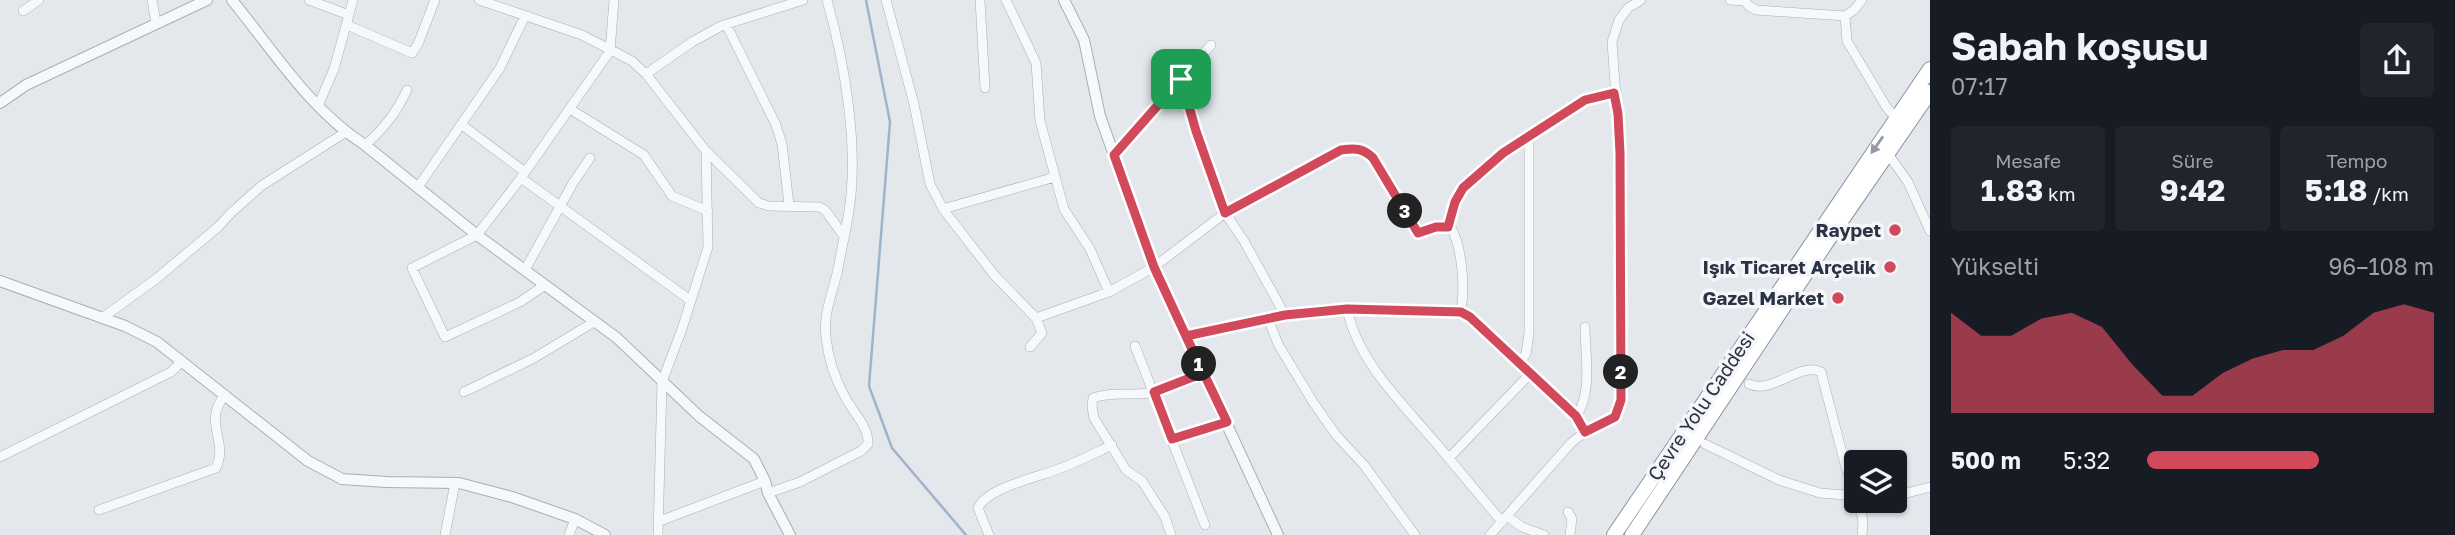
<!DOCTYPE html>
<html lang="tr">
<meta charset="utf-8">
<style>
:root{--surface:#171b24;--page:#20242c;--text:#f1f3f6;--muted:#9ea1a6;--accent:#d1495b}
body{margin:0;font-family:"Golos Text",sans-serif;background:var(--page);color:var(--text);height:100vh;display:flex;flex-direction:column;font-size:26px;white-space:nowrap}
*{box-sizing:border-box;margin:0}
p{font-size:23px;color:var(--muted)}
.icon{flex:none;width:38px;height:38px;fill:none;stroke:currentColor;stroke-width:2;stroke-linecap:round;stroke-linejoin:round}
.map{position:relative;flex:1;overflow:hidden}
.drawer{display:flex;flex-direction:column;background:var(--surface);width:525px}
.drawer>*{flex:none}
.fabs{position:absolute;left:1844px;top:450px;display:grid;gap:14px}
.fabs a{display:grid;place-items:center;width:63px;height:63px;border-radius:7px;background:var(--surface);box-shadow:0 2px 5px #0004;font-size:35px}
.pin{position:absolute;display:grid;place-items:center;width:60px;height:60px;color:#fff;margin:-30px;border-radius:14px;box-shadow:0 4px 10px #0006}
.km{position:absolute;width:35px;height:35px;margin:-18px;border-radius:50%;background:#222;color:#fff;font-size:19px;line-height:35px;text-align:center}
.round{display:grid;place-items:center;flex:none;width:74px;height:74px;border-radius:7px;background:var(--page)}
.overview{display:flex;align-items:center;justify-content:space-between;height:119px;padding:0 21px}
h1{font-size:38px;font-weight:700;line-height:52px}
.figures{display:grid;grid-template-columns:repeat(3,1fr);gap:10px;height:119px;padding:7px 21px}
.figures div{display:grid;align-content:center;border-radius:7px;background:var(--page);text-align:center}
.figures b{font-size:30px;font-weight:700}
.figures small{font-size:19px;font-weight:400}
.figures p{font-size:19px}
.chart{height:196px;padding:14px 21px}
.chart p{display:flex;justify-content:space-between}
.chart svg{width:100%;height:126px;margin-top:7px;fill:var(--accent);opacity:.7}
ul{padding:0 21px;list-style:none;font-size:23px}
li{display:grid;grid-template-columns:112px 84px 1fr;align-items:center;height:52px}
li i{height:18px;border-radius:9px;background:var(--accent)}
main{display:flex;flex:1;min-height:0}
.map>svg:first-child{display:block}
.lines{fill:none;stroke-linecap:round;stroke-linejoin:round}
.stream{stroke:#9fb4cc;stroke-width:2.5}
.minor-casing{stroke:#a9aeb7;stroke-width:10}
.tertiary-casing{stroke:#a9aeb7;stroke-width:12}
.trunk-casing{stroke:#8b94a3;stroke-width:16}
.minor{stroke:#f7f8fa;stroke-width:9}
.tertiary{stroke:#f7f8fa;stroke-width:10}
.trunk{stroke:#fff;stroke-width:14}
.oneway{fill:#959aa2}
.route-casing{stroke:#fff;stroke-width:14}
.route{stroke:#d1495b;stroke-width:9}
.poi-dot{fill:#d1495b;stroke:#f4f6f9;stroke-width:2.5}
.labels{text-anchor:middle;stroke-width:7;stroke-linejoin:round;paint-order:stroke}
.poi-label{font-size:19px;font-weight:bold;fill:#2b3445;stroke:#f4f6f9;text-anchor:end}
.street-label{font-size:19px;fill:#2b3445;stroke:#f4f6f9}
</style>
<main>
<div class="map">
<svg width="1930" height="535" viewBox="0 0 1930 535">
<rect width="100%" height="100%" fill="#e4e7ec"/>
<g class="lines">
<path class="stream" d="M866,0L890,122L869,386L892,448L966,535"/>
<defs>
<path id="minor" d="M152,0L156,23
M309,0L349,15
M479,0L582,35L632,61L646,74L706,151L708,247L682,329L662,382L658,535
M886,0L914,104L930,184L943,209L995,276L1036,318L1042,333L1030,347
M980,0L985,88
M1006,0L1036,63L1040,121L1064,209L1090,249L1109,292
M1730,0L1744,1
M1744,0L1749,6L1756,10L1845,16L1854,10L1862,0
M23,11L39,0
M1845,16L1847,41L1887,108L1896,118
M726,24L776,125L782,144L789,205
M347,25L412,53L418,44L435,0
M646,74L692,42L721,26L803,0
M1181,79L1196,131L1225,213L1244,241L1285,315
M318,106L334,69L353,0
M570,109L644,155L672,196L708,211
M462,125L525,172
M365,145C384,129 397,112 407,90
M706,151L759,203L769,206L819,207L825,210L843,235
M1888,154L1908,182L1930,231
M1114,155L1211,45
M521,178L690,300
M418,187L500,68L525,16
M943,209L1055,177
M1449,227L1455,202L1463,188L1503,153L1585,100L1614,93
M525,270L573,183L590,158
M545,285L520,302L445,337L412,268L477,235L521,178L610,51L614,0
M1347,309C1358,362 1402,403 1436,443C1458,469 1480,496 1502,522
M102,318L156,279L218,227L231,213L261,186L346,132
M1036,318L1109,292L1154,267L1225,213L1341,150C1355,148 1363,148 1373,158L1418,234L1442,226L1452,230C1462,248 1466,292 1460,312
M1268,318L1278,344L1313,402L1336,435L1364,465L1415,535
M1186,336L1285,315L1347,309L1460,312L1470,317L1576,416L1585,432
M1135,346L1205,525
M1519,363L1526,354L1529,333V138
M1749,384C1772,395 1801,361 1821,372L1846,468L1857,493
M464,392L534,358L594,322
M1576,416C1593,393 1585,354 1585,327
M1172,439L1227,422
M1705,444L1779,480L1820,493L1857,496
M0,457L171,372L182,361
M1449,458L1529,375
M768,493L800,482L861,451L868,444C869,427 853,412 845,397C835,379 828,357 826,337C823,312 833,293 838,269C841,252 845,234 848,217C860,152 845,63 827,0
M1895,496L1930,487
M1859,500L1863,522L1862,535
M99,510L216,468C229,441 202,422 225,395
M1568,512L1572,519L1570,535
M1507,516L1522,527L1544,535
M660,521L765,481
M445,535L455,483
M569,535L575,519
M989,535L978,508C987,487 1040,477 1061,468C1078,462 1095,453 1112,445
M1171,535L1165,517L1142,481L1126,470L1094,418L1092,407L1093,398C1111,391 1131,396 1149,393C1167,390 1186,379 1203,373
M1490,535L1571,443L1585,432L1615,417L1619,409L1620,153L1612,42L1619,20L1628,8L1641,0"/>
<path id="tertiary" d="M232,0C272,49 311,111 365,145L477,235L617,338L699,416L754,459L765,481L768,493L790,535
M1064,0L1084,40L1100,116L1154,267L1278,535
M0,103L26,85L207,0
M0,281L125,326L157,342L308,461L342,479L386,482L459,483L512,497L575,519L605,535"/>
<path id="trunk" d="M1614,535L1930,69
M1632,535L1826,243L1930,92"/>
</defs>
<use href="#minor" class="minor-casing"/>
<use href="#tertiary" class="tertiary-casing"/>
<use href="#trunk" class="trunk-casing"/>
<use href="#minor" class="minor"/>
<use href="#tertiary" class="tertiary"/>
<use href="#trunk" class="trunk"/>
</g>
<defs><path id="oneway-solid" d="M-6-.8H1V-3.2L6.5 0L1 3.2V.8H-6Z" transform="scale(1.75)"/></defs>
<use class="oneway" href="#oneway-solid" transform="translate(1877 145) rotate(125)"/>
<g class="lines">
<defs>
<path id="route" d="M1181,79L1114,155L1154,267L1203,373L1154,392L1172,439L1227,422L1186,336L1285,315L1347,309L1461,312L1470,317L1576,416L1585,432L1615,417L1621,400L1620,153L1618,114L1614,93L1585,100L1503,153L1463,188L1455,202L1448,227H1436L1418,233L1373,158C1363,148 1355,148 1341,150L1225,213L1196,131L1181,79"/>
</defs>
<use href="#route" class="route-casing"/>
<use href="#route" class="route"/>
</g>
<g class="poi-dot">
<circle cx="1895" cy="230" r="7"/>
<circle cx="1890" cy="267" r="7"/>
<circle cx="1838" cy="298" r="7"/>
</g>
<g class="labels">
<g class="poi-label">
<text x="1881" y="237">Raypet</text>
<text x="1876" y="274">Işık Ticaret Arçelik</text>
<text x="1824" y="305">Gazel Market</text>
</g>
<g class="street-label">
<text transform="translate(1701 406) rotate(-56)" y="7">Çevre Yolu Caddesi</text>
</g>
</g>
</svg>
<div class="fabs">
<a><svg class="icon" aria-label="layers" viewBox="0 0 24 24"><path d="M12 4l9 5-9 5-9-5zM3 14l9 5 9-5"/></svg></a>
</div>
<div class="pin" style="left:1181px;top:79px;background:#1e9e55"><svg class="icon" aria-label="arrive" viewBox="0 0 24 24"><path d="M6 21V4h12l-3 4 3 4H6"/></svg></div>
<b class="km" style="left:1199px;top:364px">1</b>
<b class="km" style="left:1621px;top:372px">2</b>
<b class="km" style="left:1405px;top:211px">3</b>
</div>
<section class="drawer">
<div class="overview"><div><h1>Sabah koşusu</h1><p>07:17</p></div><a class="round"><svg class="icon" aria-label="share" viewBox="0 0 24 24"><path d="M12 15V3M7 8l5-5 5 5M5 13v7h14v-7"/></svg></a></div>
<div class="figures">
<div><p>Mesafe</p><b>1.83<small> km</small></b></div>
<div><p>Süre</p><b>9:42</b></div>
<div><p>Tempo</p><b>5:18<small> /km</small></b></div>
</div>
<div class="chart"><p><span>Yükselti</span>96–108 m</p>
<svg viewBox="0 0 160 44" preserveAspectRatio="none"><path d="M0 44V9L10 17L20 17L30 11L40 9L50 14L60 27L70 38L80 38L90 30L100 25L110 22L120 22L130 17L140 9L150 6L160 9V44z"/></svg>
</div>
<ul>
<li><b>500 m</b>5:32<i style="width:60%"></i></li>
</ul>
</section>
</main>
